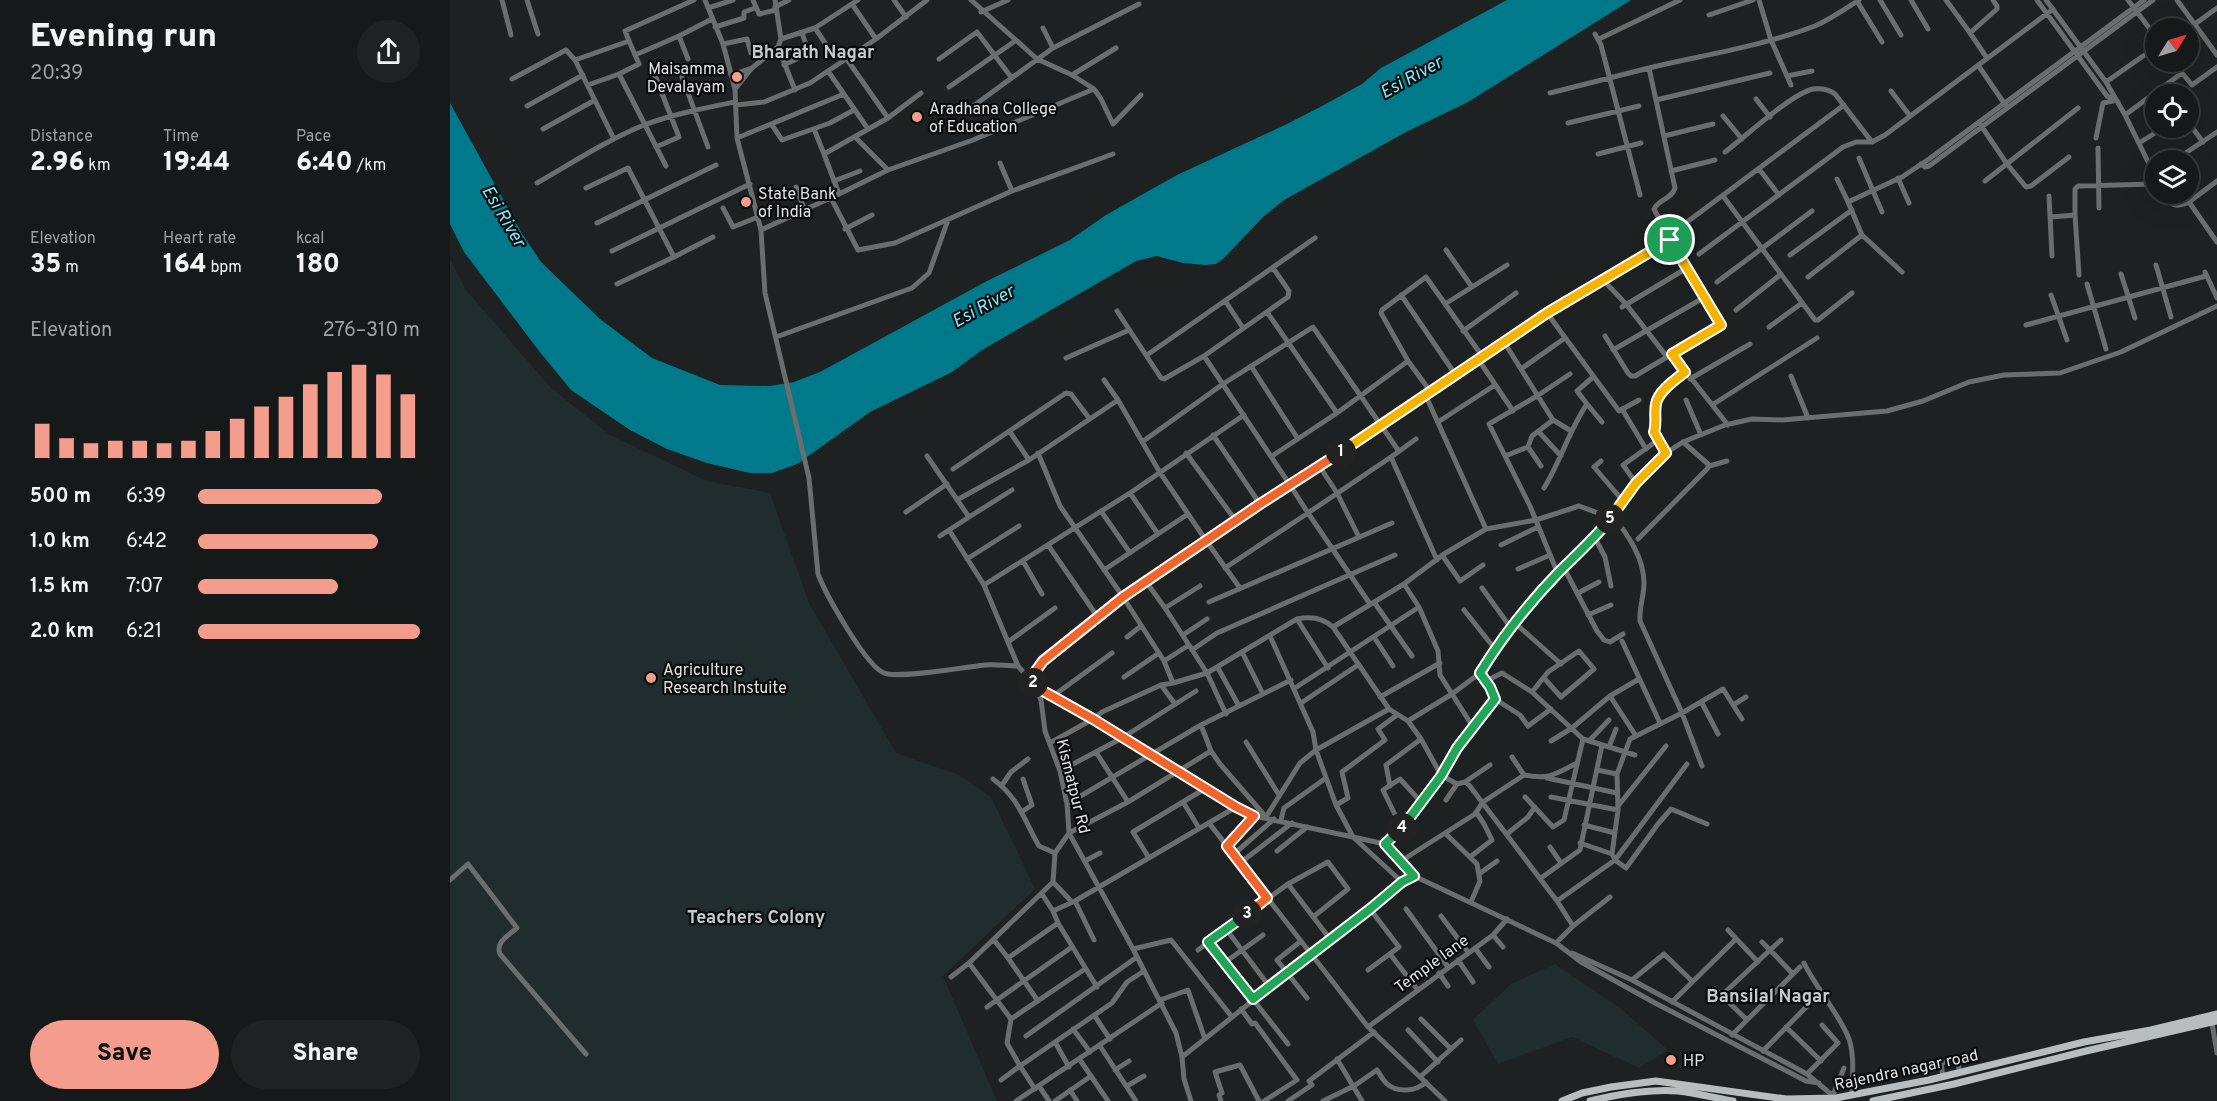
<!DOCTYPE html>
<meta charset="utf-8">
<style>
:root{--surface:#16191a;--page:#1f2223;--text:#f1f3f6;--muted:#9ea0a2;--line:#353839;--accent:#f59d8d}
body{margin:0;font-family:Overpass,sans-serif;background:var(--page);color:var(--text);height:100vh;display:flex;flex-direction:column;font-size:22px;white-space:nowrap}
*{box-sizing:border-box;margin:0}
p{font-size:20px;color:var(--muted)}
.icon{flex:none;width:33px;height:33px;fill:none;stroke:currentColor;stroke-width:2;stroke-linecap:round;stroke-linejoin:round}
.map{position:relative;flex:1;overflow:hidden}
.sheet{display:flex;flex-direction:column;background:var(--surface);width:450px}
.sheet>*{flex:none}
.needle{width:39px;rotate:53deg}
.controls{position:absolute;left:1695px;top:18px;display:grid;gap:12px}
.controls a{display:grid;place-items:center;width:54px;height:54px;border-radius:50%;background:var(--surface);box-shadow:0 6px 24px #0002,0 0 0 2px var(--line);font-size:30px}
.pin{position:absolute;display:grid;place-items:center;width:51px;height:51px;color:#fff;margin:-26px;border:3px solid #fff;border-radius:50%;box-shadow:0 2px 6px #0007}
.km{position:absolute;width:30px;height:30px;margin:-15px;border-radius:50%;background:#222;color:#fff;font-size:16px;line-height:30px;text-align:center}
.round{display:grid;place-items:center;flex:none;width:63px;height:63px;border-radius:32px;background:var(--page)}
.headline{display:flex;align-items:center;justify-content:space-between;height:102px;padding:0 30px}
h1{font-size:33px;font-weight:800;line-height:45px}
.metrics{display:grid;grid-template-columns:repeat(3,1fr);gap:9px;height:102px;padding:6px 30px}
.metrics div{display:grid;align-content:center}
.metrics b{font-size:26px;font-weight:800}
.metrics small{font-size:16px;font-weight:400}
.metrics p{font-size:16px}
.chart{height:168px;padding:12px 30px}
.chart p{display:flex;justify-content:space-between}
.chart svg{width:100%;height:108px;margin-top:6px;stroke:var(--accent);stroke-width:6}
.action{display:flex;gap:12px;margin-top:auto;padding:12px 30px}
.action a{flex:1;height:69px;border-radius:36px;background:var(--accent);color:#111;font-size:24px;font-weight:800;line-height:69px;text-align:center}
.action a+a{background:var(--page);color:var(--text)}
ul{padding:0 30px;list-style:none;font-size:20px}
li{display:grid;grid-template-columns:96px 72px 1fr;align-items:center;height:45px}
li i{height:15px;border-radius:8px;background:var(--accent)}
main{display:flex;flex:1;min-height:0}
.map>svg:first-child{display:block}
.built{fill:#202c2e}
.water{fill:#007a8a}
.lines{fill:none;stroke-linecap:round;stroke-linejoin:round}
.minor{stroke:#6b6e6e;stroke-width:5}
.major{stroke:#b8bdbe;stroke-width:7}
.split-1-casing{stroke:#fff;stroke-width:12}
.split-2-casing{stroke:#fff;stroke-width:12}
.split-3-casing{stroke:#fff;stroke-width:12}
.split-4-casing{stroke:#fff;stroke-width:12}
.split-5-casing{stroke:#fff;stroke-width:12}
.split-6-casing{stroke:#fff;stroke-width:12}
.split-1{stroke:#f5b400;stroke-width:8}
.split-2{stroke:#f0652b;stroke-width:8}
.split-3{stroke:#f0652b;stroke-width:8}
.split-4{stroke:#22a559;stroke-width:8}
.split-5{stroke:#22a559;stroke-width:8}
.split-6{stroke:#f5b400;stroke-width:8}
.poi-dot{fill:#f59d8d;stroke:#090b0b;stroke-width:2}
.labels{text-anchor:middle;stroke-width:4.5;stroke-linejoin:round;paint-order:stroke}
.poi-label{font-size:16px;fill:#e0e3e3;stroke:#090b0b;text-anchor:start}
.street-label{font-size:16px;fill:#e0e3e3;stroke:#090b0b}
.neighbourhood-label{font-size:18px;font-weight:bold;fill:#c5cbcc;stroke:#090b0b}
.water-label{font-size:18px;font-style:italic;fill:#81e5f7;stroke:#090b0b}
</style>
<main>
<section class="sheet">
<div class="headline"><div><h1>Evening run</h1><p>20:39</p></div><a class="round"><svg class="icon" aria-label="share" viewBox="0 0 24 24"><path d="M12 15V3M7 8l5-5 5 5M5 13v7h14v-7"/></svg></a></div>
<div class="metrics">
<div><p>Distance</p><b>2.96<small> km</small></b></div>
<div><p>Time</p><b>19:44</b></div>
<div><p>Pace</p><b>6:40<small> /km</small></b></div>
</div>
<div class="metrics">
<div><p>Elevation</p><b>35<small> m</small></b></div>
<div><p>Heart rate</p><b>164<small> bpm</small></b></div>
<div><p>kcal</p><b>180</b></div>
</div>
<div class="chart"><p><span>Elevation</span>276–310 m</p>
<svg viewBox="0 0 160 44" preserveAspectRatio="none"><path d="M5 44V30M15 44V36M25 44V38M35 44V37M45 44V37M55 44V38M65 44V37M75 44V33M85 44V28M95 44V23M105 44V19M115 44V14M125 44V9M135 44V6M145 44V10M155 44V18"/></svg>
</div>
<ul>
<li><b>500 m</b>6:39<i style="width:83%"></i></li>
<li><b>1.0 km</b>6:42<i style="width:81%"></i></li>
<li><b>1.5 km</b>7:07<i style="width:63%"></i></li>
<li><b>2.0 km</b>6:21<i style="width:100%"></i></li>
</ul>
<div class="action"><a>Save</a><a>Share</a></div>
</section>
<div class="map">
<svg width="1767" height="1101" viewBox="0 0 1767 1101">
<rect width="100%" height="100%" fill="#1d2122"/>
<path class="built" d="M0,259L16,290L101,388L160,435L257,481L320,493L359,603L446,753L509,775L541,797L585,889L493,976L547,1101H0Z
M1105,964L1170,1008L1218,1050L1189,1068L1122,1037L1048,1064L1023,1020L1061,984Z"/>
<path class="water" d="M1057,0H1181L1018,102L956,132L834,200L812,218L774,258L766,264L755,265L733,263L707,256L686,261L532,350L502,372L420,412L347,464L322,473H300L257,463L217,449L180,430L121,390L89,351L14,252L0,224V103L71,232L91,262L150,319L202,358L270,385L320,386L344,382L370,372L537,281L620,240L656,215L727,175L837,124L872,106L912,84L931,68Z"/>
<g class="lines">
<path class="minor" d="M52,0L61,35
M77,0L88,34
M255,0L273,44L285,89L287,138L311,230L315,293L359,478L368,574C376,595 416,666 434,673C447,679 517,667 535,665C546,664 557,666 568,666L586,687L591,700L595,731L610,771L617,804L619,833L683,949L726,1033L732,1057L734,1079L741,1101
M303,0L309,14L326,10
M325,0L331,39L328,47L345,90
M444,0L456,17
M521,0L587,59L622,75L644,89L651,99L663,124L691,95
M1309,0L1321,40L1341,85
M1430,0L1451,35
M1461,0L1478,29
M1496,0L1520,33
M1587,0L1657,96L1668,102
M1596,0L1656,82L1675,115L1706,178
M1678,0L1706,37
M1727,0L1767,55
M1407,1L1432,42
M325,7L339,0
M258,8L283,0
M531,12L558,0
M1259,15L1303,0
M1745,24L1767,8
M265,27L294,18V12L305,8
M365,28L381,52
M593,28L603,48
M1145,34L1151,45L1190,195
M229,36L238,59
M331,39L365,28L408,0
M426,39L477,0
M1149,39L1230,0
M273,44L297,39L301,53
M385,49L396,58L438,118
M185,55L229,36L262,19
M1537,58L1520,33L1547,9V6L1543,0
M489,59L527,32L561,77
M1723,62L1742,85L1767,67
M201,65L229,137L206,147
M334,65L359,53L352,33
M1528,65L1556,106
M1199,68C1254,55 1312,46 1365,26C1381,19 1395,9 1409,0
M378,71L418,129
M169,74L216,166
M281,75L302,68
M622,75L666,48
M1337,76L1362,71
M232,77L258,147
M62,79L116,50L125,60
M1656,82L1706,47
M138,85L169,74L189,64L179,41
M499,87L565,41
M285,89L302,68L328,47
M1441,91L1460,116
M1100,93L1199,68L1225,188C1222,199 1209,199 1204,209L1220,240
M1306,99L1320,117
M1206,100L1320,73
M286,105L314,102L360,83L426,39L402,4
M77,106L133,75
M515,112L603,48L689,4
M1675,115L1732,73
M1273,116L1292,139
M1738,122L1753,142
M1118,123L1189,106
M1530,124L1557,164L1576,187L1581,186L1619,157
M322,125L332,140L380,123L404,110
M93,129L145,100
M364,129L374,154
M1214,136L1263,124
M405,137L438,170
M287,138L394,94
M1646,138L1653,103L1663,101
M164,139L125,60L179,41L175,31L244,0
M1689,143L1713,128
M1648,148L1649,208
M1275,152C1295,137 1341,94 1363,89C1371,88 1379,89 1385,94L1422,142
M1148,154L1191,143
M1409,158L1432,212
M1725,160L1767,132
M1471,164L1475,167L1479,166L1703,0
M1309,169L1329,195
M1221,171L1265,160
M1448,178L1459,203
M1387,179L1398,202
M384,181L410,171
M1535,181L1628,108
M1767,181L1739,202L1767,242
M87,183C122,163 157,140 194,125C224,114 255,108 285,102
M346,187L355,211
M136,188L178,168L224,257L167,284
M562,191L663,154
M389,194L438,170L523,140L644,89
M1714,194C1721,206 1726,208 1739,202
M1273,196L1365,320H1368L1402,293
M1599,196L1602,256
M381,198L408,250L445,243L562,191L550,163
M273,208L283,227L308,217
M1601,217L1625,215
M147,223L266,165
M1233,225L1394,105
M395,229L422,215
M311,230L389,194L374,154L438,118L471,93
M996,250L1022,287
M162,251L300,184
M1249,254L1393,147L1406,142H1422L1435,135L1603,9
M1340,255L1402,210
M224,257L263,237
M1706,265L1721,317
M1452,272L1412,235L1398,202L1452,177L1479,159L1694,0
M1755,272L1767,298
M1671,274L1685,318
M1629,275L1625,215V189L1628,186L1706,184
M1358,277L1412,235
M1153,280L1176,304L1217,357
M1267,282L1362,211
M1637,284L1656,349
M951,295L1005,374
M1601,295L1617,340
M776,302L793,328
M995,304L1057,265
M1172,307L1237,268
M1286,310L1330,275
M667,311L711,378L714,379L754,356L838,297L839,291L823,268
M817,312L887,413
M1097,313L1169,411L1189,400
M1576,325L1756,276
M1319,327L1352,303
M1013,331L1066,293
M326,337L462,288L479,273L498,220
M1054,342L1103,420L1121,431
M1163,350L1255,297
M1222,354L1278,425
M697,355L865,238
M754,356L840,485L1097,313L1220,240L1271,325L1185,376H1181L1178,373L1155,336
M616,358L679,330
M1028,359L1063,411
M801,366L848,439
M1071,369L1115,338
M1341,376L1358,418
M1240,379L1300,344
M654,380L668,400L709,471L757,542L840,485L858,513L941,457
M980,391L958,361L931,313L932,310L976,277L1032,356
M975,394L1036,529
M1236,400L1251,435
M1137,404L1152,422
M1262,405L1367,338
M1172,409L1196,449
M988,422L1045,385
M1088,431L1111,456
M560,432L579,460
M763,435L810,504
M692,442L773,384L863,327L948,450L947,453L941,457L987,560
M948,452L966,439
M736,453L786,521
M1216,453L1204,432C1207,423 1204,413 1206,404C1207,391 1226,379 1235,372
M477,456L519,517L562,490
M822,456L887,413L958,361
M1055,456L1078,447
M1151,461L1144,467L1173,501
M1091,466L1078,447L1082,436L1103,420
M1259,466L1277,461
M870,467L887,493L909,537
M503,469L616,393L621,394L639,418
M1186,483L1173,465L1208,440
M1094,488C1111,461 1119,430 1137,404L1127,391L1143,377
M680,493L708,534
M507,500L579,460L668,400
M651,511L680,553
M456,512L497,484
M1163,516C1178,535 1194,558 1194,583C1194,596 1189,608 1190,621L1232,713L1252,766
M499,530L534,585L568,666
M490,536L519,517
M1145,538L1155,557L1161,586
M1188,539L1258,468V464L1233,442
M598,545L647,616
M1051,545L1088,527
M992,555L1010,581L1033,565
M517,559L569,526
M573,561L592,594
M775,568L858,513L920,604
M1114,568L1147,631L1154,640L1160,642L1173,634
M1068,569L1100,555
M654,570L738,514
M1108,574L1080,506L1039,424L1087,396L1120,374
M697,583L715,608L757,673L723,683L714,661L673,597Z
M697,583L757,542L790,588
M954,584L969,607L988,651L990,675L1023,727
M534,585L680,493L794,415
M1032,588L1061,628
M1128,593L1149,582
M759,602L942,523
M924,602L962,656
M715,608L750,586
M1014,610L1045,649
M1138,615L1161,605
M847,619L878,668
M1065,623L1111,664
M883,627L954,584L994,554L1036,529L1086,520L1129,506L1161,518
M733,635L757,619
M820,636L863,732L866,750L939,709
M677,637L691,626
M924,637L943,666
M1172,641L1210,723
M558,642L605,608
M742,650L767,633L945,555
M792,652L813,694
M714,661L739,645
M768,668L789,706
M1030,673L1051,639L1108,574L1145,538L1186,483L1216,453L1233,442L1275,425L1302,419L1332,420L1437,411L1473,401L1519,382L1554,375L1610,373L1671,352L1767,306
M674,677L709,653
M580,679L593,661L673,597L610,506L588,453
M1036,681L1052,673L1082,692L1133,739L1185,755
M723,683L711,685L725,704
M586,687L643,719L786,807L804,816L903,837L952,882L964,876L1106,943L1131,962L1205,1003L1356,1081L1369,1083
M845,688L969,607
M1082,692L1098,672L1129,651L1144,669L1111,697L1094,678
M603,696L662,653
M1160,696L1186,736
M930,697L990,663
M1045,699L1070,715L1078,726L1101,709
M851,703L908,665
M1252,703L1268,734
M1283,705L1296,697
M776,714L757,673L847,619C861,616 873,618 883,627L939,709L958,721L971,739L991,775L1007,784L1015,782L1019,785L1107,901L1165,860L1237,764
M958,721L1002,694L1030,673L1040,687L1045,699C1032,715 1019,731 1008,747C985,781 966,816 935,844L964,876
M751,725L761,751L770,764L816,817L850,763L866,750L886,805L903,837L935,844
M1101,741L1122,728L1160,696L1189,679
M1139,741L1159,720
M796,742L829,795
M600,743L643,719L652,712L711,685
M1159,747L1166,729
M646,752L678,802
M1062,757L1074,775C1100,780 1105,774 1127,763
M1147,770L1167,774
M610,771L672,738L746,691
M1097,778L1167,793
M543,779C569,798 574,820 589,846L605,853
M1015,782L1040,765
M552,785L561,772L578,759
M940,786L936,765L971,739
M1075,797L1103,827L1114,820L1133,739
M1101,797L1168,810
M996,800L1007,784
M733,802L749,828
M617,804L751,725L841,680
M886,805L898,798L892,772L935,740L928,729L947,715
M1168,806L1216,746
M573,811L582,805L573,779
M831,820L834,808L876,778
M759,823L918,1027L995,1101
M1257,824L1221,809L1208,824L1176,868L1165,860L1162,854L1168,810L1167,774L1180,739L1232,713L1273,689L1292,719
M1134,825L1165,833
M952,829L933,790L950,779L972,803
M996,834L1027,864L1030,881L1021,902
M1057,834L1078,817L1085,807
M1130,843L1162,854
M777,846L804,816
M1100,847L1111,863
M827,851L857,827
M784,854L824,819
M1020,857L1042,840L1034,824L1026,812
M699,858L683,832L756,788
M635,861L650,853
M951,861L1025,814L1033,802L1074,775
M790,863L842,823
M1029,874L1047,861
M1091,878L1130,850L1152,745
M0,880L18,864L67,928C59,935 45,942 50,954L136,1054
M603,882L622,902
M838,884L880,939
M592,894L603,911
M625,901L786,807
M1107,901L1123,926L1160,897
M956,909L998,967
M991,916L1018,952
M776,929L819,986
M1278,930L1308,962
M1043,935L1053,947
M544,940L558,958
M644,940L625,901L603,911L608,923L647,987
M851,941L827,960L857,998
M758,942L838,1044
M1312,942L1320,950L1331,940
M1106,943L1123,926
M1025,948L1039,967
M683,949L721,940L782,1017
M748,950L838,884L878,862L898,889L863,917
M1122,953L1182,980L1357,1074L1389,1101
M940,954L967,989
M1008,960L1023,982
M774,963L813,935
M1354,963C1366,988 1390,1015 1399,1039C1405,1057 1402,1077 1402,1095
M918,970L949,947L920,909
M989,973L998,986
M501,977L519,963
M1182,980L1214,954L1242,981
M1265,989L1297,1020
M1272,995L1320,950L1343,974
M710,1000L738,990L755,1039
M588,1001L558,958L608,923
M1222,1002L1286,939
M537,1007L622,947
M791,1009L802,1024L805,1023L847,1080L814,1101
M644,1015L660,1039
M561,1019L635,969
M971,1019L1001,1049
M1762,1023L1767,1053
M918,1027L1043,935L1057,919
M1336,1027L1371,1061
M623,1029L640,1052
M958,1030L988,1062
M1282,1035L1350,967
M576,1036L687,957
M605,1042L619,1067
M650,1046L686,1101
M1313,1051L1366,997
M732,1057L952,882
M887,1059L912,1101
M630,1060L658,1101
M665,1070L679,1061
M1357,1074L1388,1043L1372,1025
M970,1077L1011,1040
M1493,1077L1491,1063L1507,1059L1510,1073
M551,1080L570,1066L557,1043L561,1019L519,963L603,882L605,853L619,833L678,802L761,751
M589,1086L599,1101
M677,1086L694,1076
M585,1089L570,1066L662,1003L677,982L694,971
M620,1090L627,1101
M1383,1095L1394,1068
M566,1101L712,1003
M605,1101L641,1076
M771,1101L769,1095L772,1093L765,1072L790,1065L809,1101
M838,1101L862,1085L859,1081L924,1032
M873,1101L904,1086L927,1070C930,1074 932,1079 936,1083C946,1093 966,1092 976,1082"/>
<path class="major" d="M1112,1101L1132,1093L1161,1087L1206,1081L1336,1099L1386,1098L1479,1080L1634,1042L1701,1030L1767,1014
M1140,1101C1169,1094 1198,1089 1228,1091C1246,1093 1265,1098 1283,1101
M1423,1101L1504,1084L1636,1051L1767,1021"/>
</g>
<g class="lines">
<defs>
<path id="split-1" d="M891,452L1097,313L1220,240"/>
<path id="split-2" d="M583,683L580,679L593,661L673,597L810,504L891,452"/>
<path id="split-3" d="M583,683L586,687L643,719L786,807L804,816L777,846L817,898L797,914"/>
<path id="split-4" d="M797,914L758,942L803,999L920,909L952,882L964,876L935,844L952,828"/>
<path id="split-5" d="M952,828L991,776L1007,748L1045,699L1040,687L1030,673C1052,637 1079,603 1108,573C1126,555 1144,539 1160,519"/>
<path id="split-6" d="M1160,519L1186,483L1216,453L1204,432C1207,423 1204,413 1206,404C1208,391 1226,379 1235,372L1222,354L1271,325L1220,240"/>
</defs>
<use href="#split-1" class="split-1-casing"/>
<use href="#split-2" class="split-2-casing"/>
<use href="#split-3" class="split-3-casing"/>
<use href="#split-4" class="split-4-casing"/>
<use href="#split-5" class="split-5-casing"/>
<use href="#split-6" class="split-6-casing"/>
<use href="#split-1" class="split-1"/>
<use href="#split-2" class="split-2"/>
<use href="#split-3" class="split-3"/>
<use href="#split-4" class="split-4"/>
<use href="#split-5" class="split-5"/>
<use href="#split-6" class="split-6"/>
</g>
<g class="poi-dot">
<circle cx="287" cy="77" r="6"/>
<circle cx="467" cy="117" r="6"/>
<circle cx="296" cy="202" r="6"/>
<circle cx="201" cy="678" r="6"/>
<circle cx="1221" cy="1060" r="6"/>
</g>
<g class="labels">
<g class="poi-label">
<text x="275" y="74" text-anchor="end">Maisamma<tspan x="275" dy="18">Devalayam</tspan></text>
<text x="479" y="114">Aradhana College<tspan x="479" dy="18">of Education</tspan></text>
<text x="308" y="199">State Bank<tspan x="308" dy="18">of India</tspan></text>
<text x="213" y="675">Agriculture<tspan x="213" dy="18">Research Instuite</tspan></text>
<text x="1233" y="1066">HP</text>
</g>
<g class="street-label">
<text transform="translate(624 786) rotate(76)" y="6">Kismatpur Rd</text>
<text transform="translate(981 963) rotate(-36)" y="6">Temple lane</text>
<text transform="translate(1456 1069) rotate(-12)" y="6">Rajendra nagar road</text>
</g>
<g class="neighbourhood-label">
<text x="363" y="58">Bharath Nagar</text>
<text x="306" y="923">Teachers Colony</text>
<text x="1318" y="1002">Bansilal Nagar</text>
</g>
<g class="water-label">
<text transform="translate(961 77) rotate(-29)" y="6">Esi River</text>
<text transform="translate(54 216) rotate(59)" y="6">Esi River</text>
<text transform="translate(533 306) rotate(-29)" y="6">Esi River</text>
</g>
</g>
</svg>
<div class="controls">
<a><svg class="needle" viewBox="-14 -14 28 28"><path d="M0-13l5 13h-10z" fill="#e53935"/><path d="M0 13l5-13h-10z" fill="#9ea0a2"/></svg></a>
<a><svg class="icon" aria-label="locate" viewBox="0 0 24 24"><circle cx="12" cy="12" r="6"/><path d="M12 2v4M12 18v4M2 12h4M18 12h4"/></svg></a>
<a><svg class="icon" aria-label="layers" viewBox="0 0 24 24"><path d="M12 4l9 5-9 5-9-5zM3 14l9 5 9-5"/></svg></a>
</div>
<div class="pin" style="left:1220px;top:240px;background:#1e9e55"><svg class="icon" aria-label="arrive" viewBox="0 0 24 24"><path d="M6 21V4h12l-3 4 3 4H6"/></svg></div>
<b class="km" style="left:891px;top:452px">1</b>
<b class="km" style="left:583px;top:683px">2</b>
<b class="km" style="left:797px;top:914px">3</b>
<b class="km" style="left:952px;top:828px">4</b>
<b class="km" style="left:1160px;top:519px">5</b>
</div>
</main>
